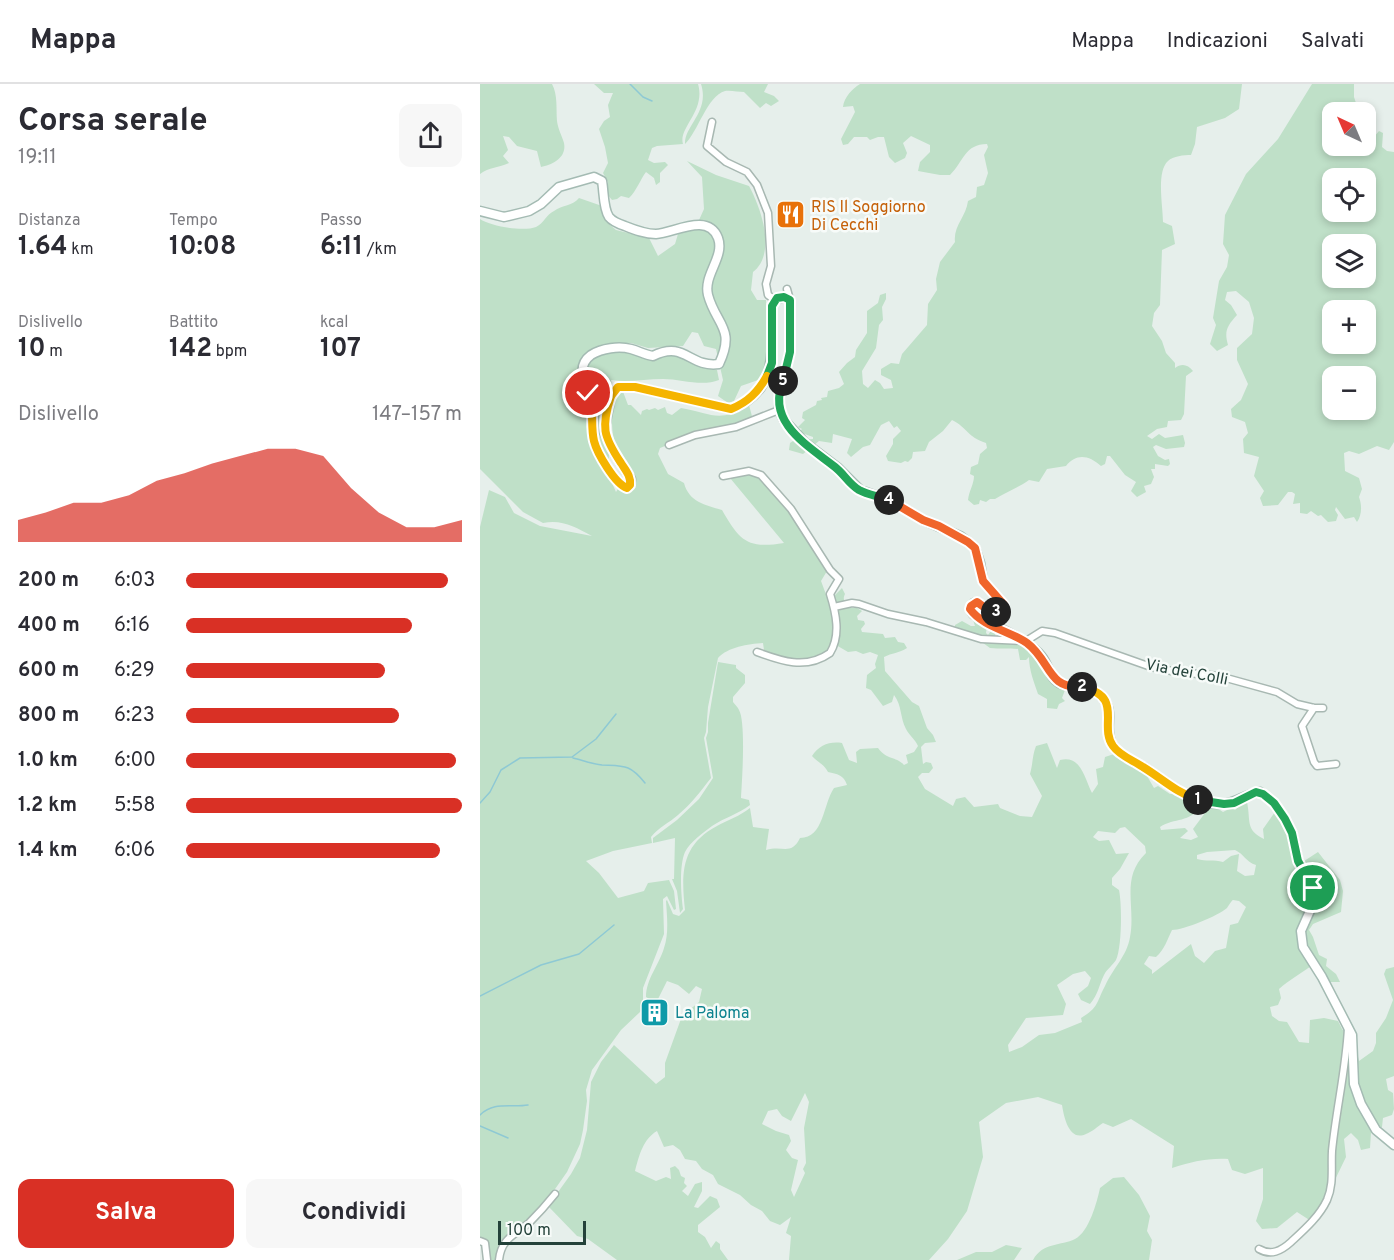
<!DOCTYPE html>
<html lang="it">
<meta charset="utf-8">
<style>
:root{--surface:#fff;--page:#f7f7f7;--text:#2b2b33;--muted:#7c7c81;--line:#e1e1e2;--accent:#d93025}
body{margin:0;font-family:Overpass,sans-serif;background:var(--page);color:var(--text);height:100vh;display:flex;flex-direction:column;font-size:22px;white-space:nowrap}
*{box-sizing:border-box;margin:0}
p{font-size:20px;color:var(--muted)}
.icon{flex:none;width:33px;height:33px;fill:none;stroke:currentColor;stroke-width:2;stroke-linecap:round;stroke-linejoin:round}
.map{position:relative;flex:1;overflow:hidden}
.details{display:flex;flex-direction:column;background:var(--surface);width:480px}
.details>*{flex:none}
.needle{width:39px;rotate:316deg}
.controls{position:absolute;left:842px;top:18px;display:grid;gap:12px}
.controls a{display:grid;place-items:center;width:54px;height:54px;border-radius:12px;background:var(--surface);box-shadow:0 3px 9px #0003;font-size:30px}
.scale{position:absolute;left:18px;bottom:15px;width:88px;box-sizing:border-box;padding-left:6px;border:3px solid #24423a;border-top:0;font-size:16px;line-height:21px;white-space:nowrap;color:#24423a;-webkit-text-stroke:4px #f7fbf9;paint-order:stroke}
.pin{position:absolute;display:grid;place-items:center;width:51px;height:51px;color:#fff;margin:-26px;border:3px solid #fff;border-radius:50%;box-shadow:0 2px 6px #0007}
.km{position:absolute;width:30px;height:30px;margin:-15px;border-radius:50%;background:#222;color:#fff;font-size:16px;line-height:30px;text-align:center}
.round{display:grid;place-items:center;flex:none;width:63px;height:63px;border-radius:12px;background:var(--page)}
.overview{display:flex;align-items:center;justify-content:space-between;height:102px;padding:0 18px}
h1{font-size:33px;font-weight:700;line-height:45px}
.metrics{display:grid;grid-template-columns:repeat(3,1fr);gap:9px;height:102px;padding:6px 18px}
.metrics div{display:grid;align-content:center}
.metrics b{font-size:26px;font-weight:700}
.metrics small{font-size:16px;font-weight:400}
.metrics p{font-size:16px}
.chart{height:168px;padding:12px 18px}
.chart p{display:flex;justify-content:space-between}
.chart svg{width:100%;height:108px;margin-top:6px;fill:var(--accent);opacity:.7}
.primary-button{display:flex;gap:12px;margin-top:auto;padding:12px 18px}
.primary-button a{flex:1;height:69px;border-radius:12px;background:var(--accent);color:#fff;font-size:24px;font-weight:700;line-height:69px;text-align:center}
.primary-button a+a{background:var(--page);color:var(--text)}
ul{padding:0 18px;list-style:none;font-size:20px}
li{display:grid;grid-template-columns:96px 72px 1fr;align-items:center;height:45px}
li i{height:15px;border-radius:8px;background:var(--accent)}
header{display:flex;align-items:center;gap:36px;box-sizing:border-box;height:84px;padding:0 30px;background:var(--surface);border-bottom:2px solid var(--line)}
header strong{font-size:28px}
nav{display:flex;gap:33px;margin-inline-start:auto;font-size:21px}
main{display:flex;flex:1;min-height:0}
.map>svg:first-child{display:block}
.green{fill:#bfe0c8;fill-rule:evenodd}
.lines{fill:none;stroke-linecap:round;stroke-linejoin:round}
.stream{stroke:#8ec9d4;stroke-width:1.5}
.street-casing{stroke:#a8b8b2;stroke-width:9}
.secondary-casing{stroke:#a4bbb3;stroke-width:11}
.street{stroke:#fff;stroke-width:6}
.secondary{stroke:#fff;stroke-width:8}
.split-1-casing{stroke:#fff;stroke-width:12}
.split-2-casing{stroke:#fff;stroke-width:12}
.split-3-casing{stroke:#fff;stroke-width:12}
.split-4-casing{stroke:#fff;stroke-width:12}
.split-5-casing{stroke:#fff;stroke-width:12}
.split-6-casing{stroke:#fff;stroke-width:12}
.split-7-casing{stroke:#fff;stroke-width:12}
.split-8-casing{stroke:#fff;stroke-width:12}
.split-1{stroke:#22a559;stroke-width:8}
.split-2{stroke:#f5b400;stroke-width:8}
.split-3{stroke:#f0652b;stroke-width:8}
.split-4{stroke:#f0652b;stroke-width:8}
.split-5{stroke:#22a559;stroke-width:8}
.split-6{stroke:#22a559;stroke-width:8}
.split-7{stroke:#f5b400;stroke-width:8}
.split-8{stroke:#f5b400;stroke-width:8}
.labels{text-anchor:middle;stroke-width:5;stroke-linejoin:round;paint-order:stroke}
.food-label{font-size:16px;fill:#c56008;stroke:#f7fbf9;text-anchor:start}
.street-label{font-size:16px;fill:#24423a;stroke:#f7fbf9}
.culture-label{font-size:16px;fill:#0d838f;stroke:#f7fbf9;text-anchor:start}
</style>
<header>
<strong>Mappa</strong>
<nav><a>Mappa</a><a>Indicazioni</a><a>Salvati</a></nav>
</header>
<main>
<section class="details">
<div class="overview"><div><h1>Corsa serale</h1><p>19:11</p></div><a class="round"><svg class="icon" aria-label="share" viewBox="0 0 24 24"><path d="M12 15V3M7 8l5-5 5 5M5 13v7h14v-7"/></svg></a></div>
<div class="metrics">
<div><p>Distanza</p><b>1.64<small> km</small></b></div>
<div><p>Tempo</p><b>10:08</b></div>
<div><p>Passo</p><b>6:11<small> /km</small></b></div>
</div>
<div class="metrics">
<div><p>Dislivello</p><b>10<small> m</small></b></div>
<div><p>Battito</p><b>142<small> bpm</small></b></div>
<div><p>kcal</p><b>107</b></div>
</div>
<div class="chart"><p><span>Dislivello</span>147–157 m</p>
<svg viewBox="0 0 160 44" preserveAspectRatio="none"><path d="M0 44V35L10 32L20 28L30 28L40 25L50 19L60 16L70 12L80 9L90 6L100 6L110 9L120 22L130 32L140 38L150 38L160 35V44z"/></svg>
</div>
<ul>
<li><b>200 m</b>6:03<i style="width:95%"></i></li>
<li><b>400 m</b>6:16<i style="width:82%"></i></li>
<li><b>600 m</b>6:29<i style="width:72%"></i></li>
<li><b>800 m</b>6:23<i style="width:77%"></i></li>
<li><b>1.0 km</b>6:00<i style="width:98%"></i></li>
<li><b>1.2 km</b>5:58<i style="width:100%"></i></li>
<li><b>1.4 km</b>6:06<i style="width:92%"></i></li>
</ul>
<div class="primary-button"><a>Salva</a><a>Condividi</a></div>
</section>
<div class="map">
<svg width="914" height="1176" viewBox="0 0 914 1176">
<rect width="100%" height="100%" fill="#e6efeb"/>
<path class="green" d="M0,0H72C78,11 76,25 77,37C78,45 82,52 84,59C87,74 72,81 61,83L57,67L37,62L29,53L23,52L28,66L23,72L29,79C19,84 9,83 0,90Z
M114,0H218C226,27 198,44 203,60L177,62L172,64L168,76L174,79L185,78L188,81L180,89V98L176,101L174,94L166,88C160,96 157,106 149,114L141,112L137,115L132,116L128,111V98L123,89L128,79L125,63L119,45L124,37L130,33L128,21L133,9H124Z
M221,0H288L284,8L294,12L299,17L291,22L286,19L280,24L264,8C259,8 250,6 245,7C227,12 218,48 205,60C204,42 230,28 221,0Z
M380,0H762L759,25L745,34L717,43L715,60L711,71C704,71 693,72 688,77C676,88 683,122 683,138L692,142L695,160L682,166L680,221L674,229L672,242L682,257L686,269L695,279V284C701,279 708,280 713,287L706,292L704,330L701,336L688,337L687,343L677,345L667,352L672,355L679,350L685,354L703,351L705,359L704,363L686,365L676,361L673,363L678,372L685,376L689,375L690,380L688,382L675,380V385H671L674,393L671,400L664,402L666,408L657,413L651,407L656,398L645,391L630,372H627L625,380L621,382C609,371 596,369 586,382L567,385L559,398L549,396C538,404 526,408 515,415H510L506,418L500,416L499,420L494,421L488,416C489,407 494,400 494,392L490,390L491,383L498,380L500,370L507,364L506,359C487,353 488,344 472,336L463,347L449,358L445,367L433,368L432,374L428,378L425,377L421,379L408,377L406,372L413,360V355L421,347L417,342L414,344L409,337L401,341L390,361L383,363L371,373L367,369L372,355L353,350L352,359L339,357L323,370L309,366L310,359L313,357L333,355V353L319,348L322,345L318,343L325,336L322,334L323,328L336,321L337,317L342,316L341,314L347,313L348,307L359,304L364,300L359,288L367,279L375,273L376,266L387,249V227L398,219L400,211L406,209V215L402,223L403,236L399,241L396,264L382,287L383,300L388,304L395,296L400,299L404,305L413,304L411,296L401,291V285L411,279L419,280L422,270L447,241L448,220L457,206L456,195L460,178L475,158C473,142 486,133 488,117L496,113L497,103L504,101L508,89L504,71L508,63L507,60C485,60 484,77 470,91H460L438,87L440,78L450,68V61L431,52L423,59L427,69L425,74L415,79L409,73L404,53H398L390,56L387,53H374L368,60L363,61L361,55L375,28L373,22L363,23C364,13 373,4 380,0Z
M832,0H874V13L879,28H852V62H885V47L893,54L899,47L903,49L902,63L907,67L914,68V358L909,366L897,362L879,370L869,367L864,369L865,387L879,394L882,405L879,413C882,421 882,431 877,438L874,433L865,435L856,423L855,426L858,431L856,437L848,438L841,431L838,432L831,427L827,430L820,429V419L813,420L815,410L812,408H808L798,421L783,422L780,414L784,407L774,392L779,373L764,369L763,355L768,349L765,338L752,333L751,325L761,316L768,300L757,276V264L772,250L774,234L769,218L756,207L747,208L745,216L751,221L757,231C747,242 744,247 748,261L737,267L730,260L736,241L733,234L739,197L747,183L749,171L743,160L745,131L766,90L798,55ZM852,94H885V128H852ZM852,160H885V194H852ZM852,226H885V260H852ZM852,292H885V326H852Z
M207,77L236,91L269,102C281,124 297,169 273,188L271,206L277,216H286V276L281,295L261,302L254,317L248,319L238,312L243,296L236,265L224,262L218,249L212,248L203,262L168,264L151,259L120,262L103,273L107,277C134,266 139,259 165,275L194,268L221,283L237,286L239,296C222,303 201,295 183,295C165,295 148,299 131,296L133,306L142,305L148,321H151L161,331L162,327L167,325L169,326L175,324L178,326L185,323L187,329L192,331L201,324C232,329 238,340 269,321L273,336L190,360L180,364L178,370L188,390L204,399C209,418 225,421 242,426C260,457 267,465 304,459L250,394C257,390 269,387 277,391C294,400 336,468 347,487L341,497C352,527 356,533 351,565C325,583 311,578 284,566L283,559C268,560 248,563 238,574L228,623L226,648L224,654L231,694C220,708 212,719 198,731C189,739 179,743 171,753L172,759L133,767L106,777L119,789L138,814L164,807L168,799L189,796L194,807L196,825L194,826L187,812L183,815L184,850L163,904V923L160,928L141,946L112,986L106,1006L107,1017L103,1046L100,1060L87,1088L61,1125L29,1152L18,1176H8L7,1165L0,1156V443L9,406L25,413L34,429L60,442L112,452C95,443 82,435 63,439L43,428L0,385V135C10,142 43,148 56,143C63,140 67,130 74,127C82,121 93,122 99,114L122,122L130,141L136,146L169,154L178,172L195,160L198,150L215,145L224,125L222,93ZM128,323L133,325C128,352 141,379 150,405L139,403L136,408L128,390L129,369L122,341Z
M362,504L365,510C362,516 365,519 369,524H377L382,527L377,532L378,536L384,537L385,540L381,545L382,548L403,550L405,554L415,553L418,558L424,559L427,564C419,569 412,569 404,573L405,587L432,618L439,622L447,644L453,651L456,658L445,659L441,663L443,680L446,678L451,679L453,684L449,689H442L438,693L445,705L473,722L476,715L485,713L494,723L518,720L520,724L540,732L552,733L562,712L550,690C553,680 552,672 556,662L567,659L577,684L580,676C601,671 604,693 612,709L618,700L616,685L623,683L625,673L634,670L663,685L674,704L678,702L690,710H694L707,717L709,716L722,721C709,740 695,733 680,743L681,746L705,744L708,747L700,754L711,756L718,753L713,745L728,725L737,724L743,728L751,724L755,726L764,718H767C771,737 765,746 784,755L783,745L795,728L806,742L818,781L838,768L860,796L863,807L861,828L833,840L829,846L833,853L839,871L847,875L846,882L856,890L860,898H839L831,882C820,890 809,896 799,905L801,914L798,921L790,923L792,932L799,937L807,938L819,958L829,959L830,936L844,934L858,937L862,945L875,961L879,977L893,967L896,959V949L906,934L913,916L904,890L906,885L914,883V992L906,995L908,1006L913,1009L914,1025L912,1031L903,1034L902,1043L891,1049L890,1064L881,1066L878,1056L871,1049L864,1055L866,1073L834,1139L817,1128L797,1144L782,1145L776,1137L783,1115V1084L765,1090L752,1086L748,1075C727,1074 711,1078 692,1084L694,1062L651,1035L633,1043L623,1039C618,1042 612,1048 606,1050C589,1058 584,1033 582,1021L558,1013L526,1019L499,1038L503,1073L487,1127L468,1155L449,1176H309L311,1152L306,1149L311,1133L300,1141L290,1137L282,1127L271,1121L260,1111L238,1100L233,1091L222,1085L216,1077L205,1075L200,1066L193,1061L184,1063L177,1047C163,1055 159,1072 155,1087L176,1097L186,1093L191,1095L190,1084L195,1082L199,1086L201,1092L205,1094L204,1099L207,1102L202,1107L208,1112L215,1100L222,1098V1107L214,1123L218,1124L230,1112L237,1115L240,1123L218,1141V1148L225,1153L231,1164L236,1157L240,1160V1165L248,1176H137L108,1155L97,1152L68,1122L91,1090L100,1074L107,1046L111,998L121,978L134,961L176,1000L185,993V979L202,932L219,918L222,905L216,902L209,910L198,901L187,897L176,919L166,913C166,895 179,881 184,864C189,849 187,833 186,817L187,816L193,830L199,832L205,826C201,789 201,761 237,742C248,736 260,732 270,724L273,743L289,745L286,766C303,761 311,772 320,754C344,754 343,720 354,704L367,701C364,691 357,690 348,688C343,679 338,679 332,672C339,661 350,657 362,659L369,676L377,679L376,668L380,665L398,664C408,677 416,672 424,681L428,679L426,671L434,668L438,662C435,655 429,651 426,645C420,634 422,621 414,611L412,618L403,622L391,606L386,604L387,591L396,584L395,580L398,571L390,568L383,570L376,567L368,568L356,561L353,513ZM645,743L665,762L666,769C640,794 656,822 650,853C647,872 633,884 625,902C616,919 619,923 601,934L602,938L575,949L559,951L542,963L529,968L528,961L546,934L583,931L586,920L577,901L593,890L605,887L611,894L608,902L598,910L601,916L610,920C618,911 619,901 624,891C627,885 633,881 636,876C642,863 642,820 639,806L632,801V794L640,785L649,769L636,770L629,756L619,757L613,753L618,747L635,749L640,744ZM755,766C764,770 766,778 776,781L774,791L765,792L757,787L759,770L751,772L743,778C734,775 726,778 717,775V771L727,768ZM753,816L759,817L766,823L758,839L750,841L746,864L735,867L724,879L715,872L711,860L672,890V886L664,880L669,872L676,873C685,865 687,856 692,846C703,846 738,832 747,824C747,824 752,816 753,816ZM325,1009L329,1018L324,1044L326,1079L323,1085L325,1089L314,1113L311,1106L318,1076L312,1074L306,1066L311,1057L309,1051L296,1047L282,1040L288,1027L297,1025L302,1032L311,1037Z
M493,536L507,542L506,549L508,551L513,544L516,546L515,552L519,554L520,548L526,550V552L539,555L541,550L550,553L554,568L585,606L582,614L585,617L579,620L577,625L567,624V615L558,610C554,598 549,586 549,573L546,576H540L538,565C528,564 520,565 510,564L492,551L491,556L483,554L481,549L475,544V541L482,537L491,542H495Z
M238,578L256,581V584L265,591V599L253,613V618C255,621 258,623 259,626C266,638 262,697 261,714L269,716L270,721C258,730 244,734 232,742C224,748 210,758 205,768C199,782 201,810 203,825L200,829L197,807L192,795H194L195,754L173,759V754L197,736L219,715L233,694L226,654L228,648V639Z
M644,1093L659,1111L670,1132L667,1147L672,1156L669,1176H553C563,1158 581,1162 595,1155C609,1148 617,1118 620,1104L633,1094Z
M526,1161L542,1164L534,1176H477L496,1168H512Z"/>
<g class="lines">
<path class="stream" d="M150,0L163,13L172,17
M93,674C102,676 112,680 122,681C144,682 150,680 165,699
M0,719L10,708L21,686L40,674L92,673L116,655L136,630
M0,912L61,881L99,870L134,841
M0,1031C14,1017 31,1024 48,1021
M0,1042L28,1054"/>
<defs>
<path id="street" d="M232,38L227,62L246,78L267,88L277,101L288,129L291,182L286,200L288,211L295,216
M307,205L310,216
M189,361L215,351L256,343L299,326
M243,392L269,387L281,391L311,425L350,486L359,495L350,510C356,529 361,551 350,569C326,586 301,577 277,568
M354,523L372,519L379,520L408,530L446,538L501,555L546,557L562,547L575,549L671,583L697,588L739,592L797,608L817,620L834,624H843
M834,624L822,642L834,678L837,682L856,680
M0,1157L5,1159L7,1176
M779,1165C791,1172 801,1167 811,1158C824,1146 839,1133 847,1116C854,1100 851,1084 852,1067C856,1026 866,985 868,944
M19,1176C21,1155 34,1151 49,1139C58,1130 67,1120 75,1110"/>
<path id="secondary" d="M0,127L24,133L49,127L61,120L79,103L114,93L122,97C124,107 123,124 129,133C133,138 139,140 145,142C155,146 165,150 176,150C194,149 228,128 238,154C245,173 223,191 228,211C236,241 256,244 239,280C209,284 205,256 173,272C165,271 159,267 151,265C139,262 122,264 111,271C92,285 110,306 113,322C115,335 111,348 115,360C119,372 135,400 147,404L150,401L151,395L133,367L124,348L131,312L138,303H155L251,325C300,307 291,264 292,222L295,216L304,213L310,216V268L299,313V326L304,336L325,359L358,384L380,406L411,417L443,436L480,452L488,458L495,464L500,479L503,497L524,521L519,528L511,529L497,518L494,519L490,525L493,530C515,544 545,552 562,573C568,580 570,594 579,599C594,606 610,600 622,613C636,628 623,644 632,660C638,672 654,677 665,684C689,700 711,721 742,720C756,720 766,709 780,708L794,719L805,735L812,749L818,777L835,810L833,820L821,847L823,863L842,893L872,951L874,1000L881,1020L896,1046L914,1061"/>
</defs>
<use href="#street" class="street-casing"/>
<use href="#secondary" class="secondary-casing"/>
<use href="#street" class="street"/>
<use href="#secondary" class="secondary"/>
</g>
<g class="lines">
<defs>
<path id="split-1" d="M718,716L744,720L754,719L776,708L783,710L794,719L805,735L812,749L818,777L833,804"/>
<path id="split-2" d="M602,603C645,613 618,641 633,662C640,672 653,676 663,683C684,696 694,707 718,716"/>
<path id="split-3" d="M516,528L512,529L497,518L491,522L490,525C503,543 530,547 547,559C571,577 567,605 602,603"/>
<path id="split-4" d="M409,416L443,436L459,442L488,458L495,464L503,497L524,521L519,528H516"/>
<path id="split-5" d="M303,297C286,338 327,361 355,383C364,390 369,400 379,406C388,411 399,412 409,416"/>
<path id="split-6" d="M287,292L292,279V222L297,214L304,213L310,216V268L303,297"/>
<path id="split-7" d="M131,312L138,303H155L251,325C268,318 278,308 287,292"/>
<path id="split-8" d="M108,309C115,327 110,340 114,357C117,369 135,400 147,404L150,401C151,392 146,387 141,379C123,352 121,343 131,312"/>
</defs>
<use href="#split-1" class="split-1-casing"/>
<use href="#split-2" class="split-2-casing"/>
<use href="#split-3" class="split-3-casing"/>
<use href="#split-4" class="split-4-casing"/>
<use href="#split-5" class="split-5-casing"/>
<use href="#split-6" class="split-6-casing"/>
<use href="#split-7" class="split-7-casing"/>
<use href="#split-8" class="split-8-casing"/>
<use href="#split-1" class="split-1"/>
<use href="#split-2" class="split-2"/>
<use href="#split-3" class="split-3"/>
<use href="#split-4" class="split-4"/>
<use href="#split-5" class="split-5"/>
<use href="#split-6" class="split-6"/>
<use href="#split-7" class="split-7"/>
<use href="#split-8" class="split-8"/>
</g>
<defs>
<symbol id="restaurant-square" viewBox="-11 -11 22 22"><rect x="-9" y="-9" width="18" height="18" rx="4" fill="#e8710a" stroke="#f7fbf9"/><path d="M-5-6h1v4h1v-4h1v4h1v-4h1v5L-1.5 .5V6h-2V.5L-5-1ZM5-6V6H3V1.5H1.5Q1.5-4 5-6Z" fill="#fff"/></symbol>
<symbol id="building-square" viewBox="-11 -11 22 22"><rect x="-9" y="-9" width="18" height="18" rx="4" fill="#0f9aa8" stroke="#f7fbf9"/><path d="M-4-6H4V6H1V3H-1V6H-4ZM-2.5-4.3h1.7v1.8h-1.7ZM.8-4.3h1.7v1.8H.8ZM-2.5-1h1.7V.8h-1.7ZM.8-1h1.7V.8H.8Z" fill="#fff"/></symbol>
</defs>
<g fill-rule="evenodd">
<use href="#restaurant-square" x="294" y="114" width="33" height="33"/>
<use href="#building-square" x="158" y="912" width="33" height="33"/>
</g>
<g class="labels">
<g class="food-label">
<text x="331" y="128">RIS Il Soggiorno<tspan x="331" dy="18">Di Cecchi</tspan></text>
</g>
<g class="street-label">
<text transform="translate(707 587) rotate(11)" y="6">Via dei Colli</text>
</g>
<g class="culture-label">
<text x="195" y="934">La Paloma</text>
</g>
</g>
</svg>
<div class="controls">
<a><svg class="needle" viewBox="-14 -14 28 28"><path d="M0-13l5 13h-10z" fill="#e53935"/><path d="M0 13l5-13h-10z" fill="#7c7c81"/></svg></a>
<a><svg class="icon" aria-label="locate" viewBox="0 0 24 24"><circle cx="12" cy="12" r="6"/><path d="M12 2v4M12 18v4M2 12h4M18 12h4"/></svg></a>
<a><svg class="icon" aria-label="layers" viewBox="0 0 24 24"><path d="M12 4l9 5-9 5-9-5zM3 14l9 5 9-5"/></svg></a>
<a>+</a>
<a>−</a>
</div>
<div class="scale">100 m</div>
<div class="pin" style="left:833px;top:804px;background:#1e9e55"><svg class="icon" aria-label="arrive" viewBox="0 0 24 24"><path d="M6 21V4h12l-3 4 3 4H6"/></svg></div>
<div class="pin" style="left:108px;top:309px;background:#d93025"><svg class="icon" aria-label="check" viewBox="0 0 24 24"><path d="M5 12l5 5 9-10"/></svg></div>
<b class="km" style="left:718px;top:716px">1</b>
<b class="km" style="left:602px;top:603px">2</b>
<b class="km" style="left:516px;top:528px">3</b>
<b class="km" style="left:409px;top:416px">4</b>
<b class="km" style="left:303px;top:297px">5</b>
</div>
</main>
